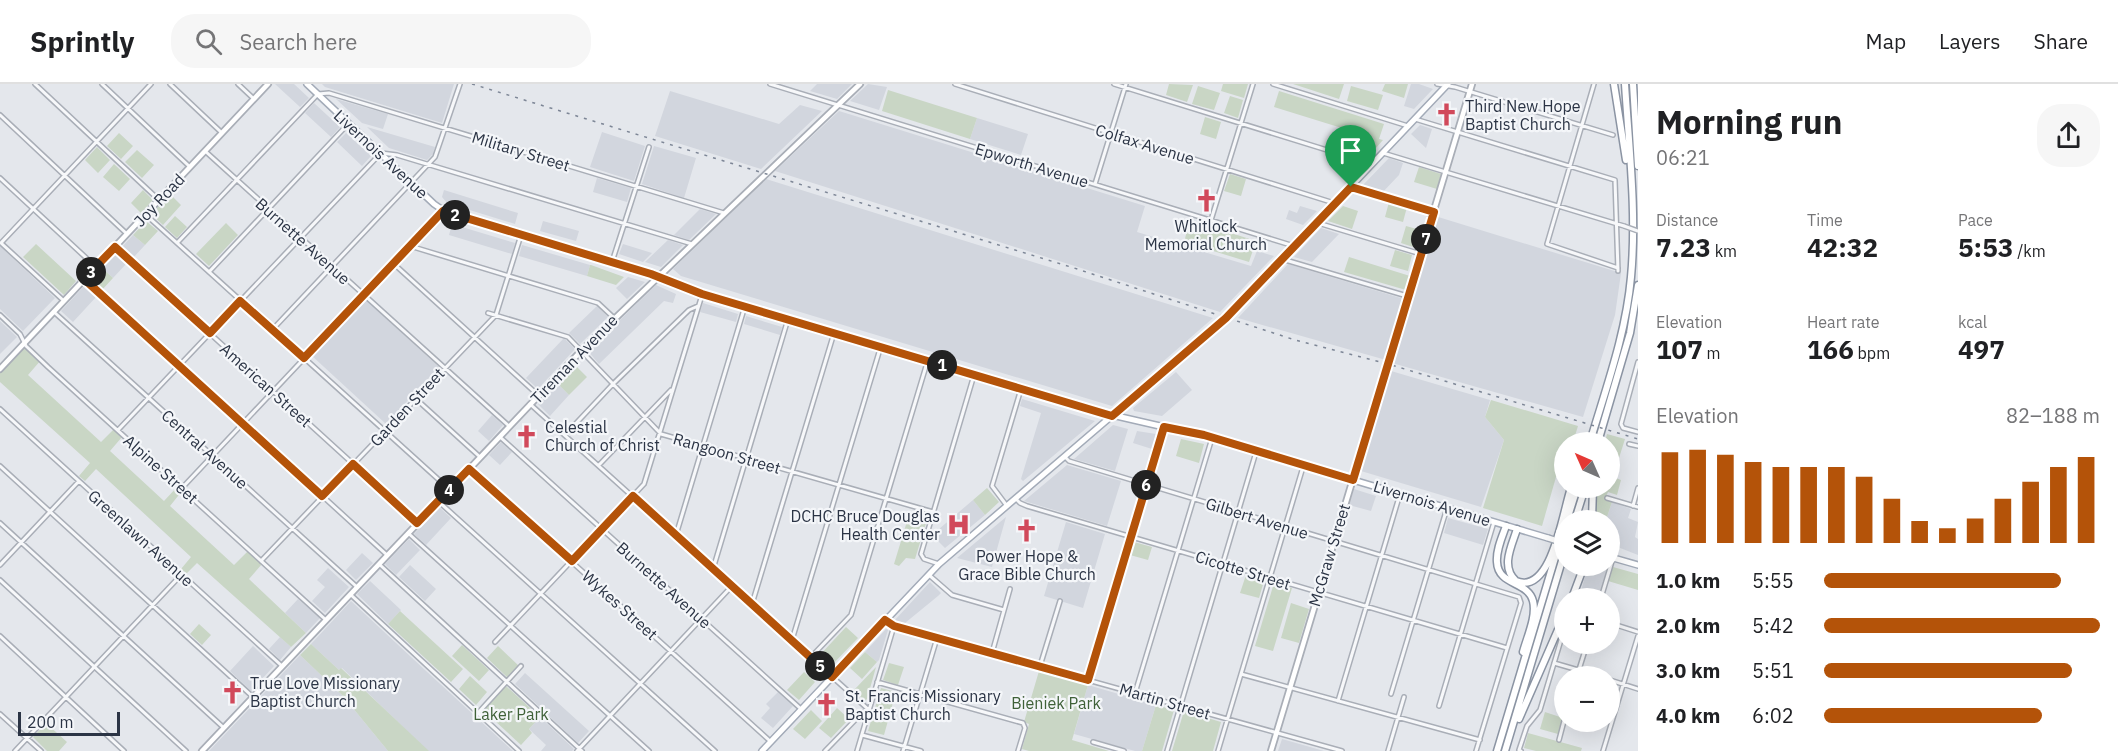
<!DOCTYPE html>
<meta charset="utf-8">
<style>
:root{--surface:#fff;--page:#f6f6f6;--text:#202124;--muted:#757577;--line:#e0e0e0;--accent:#b45309}
body{margin:0;font-family:"IBM Plex Sans",sans-serif;background:var(--page);color:var(--text);height:100vh;display:flex;flex-direction:column;font-size:22px;white-space:nowrap}
*{box-sizing:border-box;margin:0}
p{font-size:20px;color:var(--muted)}
.icon{flex:none;width:33px;height:33px;fill:none;stroke:currentColor;stroke-width:2;stroke-linecap:round;stroke-linejoin:round}
.map{position:relative;flex:1;overflow:hidden}
.side{display:flex;flex-direction:column;background:var(--surface);width:480px}
.side>*{flex:none}
.needle{width:39px;rotate:315deg}
.tools{position:absolute;left:1554px;top:348px;display:grid;gap:12px}
.tools a{display:grid;place-items:center;width:66px;height:66px;border-radius:50%;background:var(--surface);box-shadow:0 6px 24px #0002;font-size:30px}
.scale{position:absolute;left:18px;bottom:15px;width:102px;box-sizing:border-box;padding-left:6px;border:3px solid #2b3445;border-top:0;font-size:16px;line-height:21px;white-space:nowrap;color:#2b3445;-webkit-text-stroke:4px #f4f6f9;paint-order:stroke}
.pin{position:absolute;display:grid;place-items:center;width:51px;height:51px;color:#fff;margin:-62px -26px;border-radius:50% 50% 50% 0;rotate:-45deg;box-shadow:0 0 6px #0007}
.pin .icon{rotate:45deg}
.km{position:absolute;width:30px;height:30px;margin:-15px;border-radius:50%;background:#222;color:#fff;font-size:16px;line-height:30px;text-align:center}
.round{display:grid;place-items:center;flex:none;width:63px;height:63px;border-radius:24px;background:var(--page)}
.head{display:flex;align-items:center;justify-content:space-between;height:102px;padding:0 18px}
h1{font-size:33px;font-weight:700;line-height:45px}
.metrics{display:grid;grid-template-columns:repeat(3,1fr);gap:9px;height:102px;padding:6px 18px}
.metrics div{display:grid;align-content:center}
.metrics b{font-size:26px;font-weight:700}
.metrics small{font-size:16px;font-weight:400}
.metrics p{font-size:16px}
.chart{height:168px;padding:12px 18px}
.chart p{display:flex;justify-content:space-between}
.chart svg{width:100%;height:108px;margin-top:6px;stroke:var(--accent);stroke-width:6}
ul{padding:0 18px;list-style:none;font-size:20px}
li{display:grid;grid-template-columns:96px 72px 1fr;align-items:center;height:45px}
li i{height:15px;border-radius:8px;background:var(--accent)}
header{display:flex;align-items:center;gap:36px;box-sizing:border-box;height:84px;padding:0 30px;background:var(--surface);border-bottom:2px solid var(--line)}
header strong{font-size:28px}
nav{display:flex;gap:33px;margin-inline-start:auto;font-size:21px}
.search{width:420px;height:54px;background:var(--page);display:flex;align-items:center;gap:15px;box-sizing:border-box;padding:0 21px;border-radius:24px;color:var(--muted);font-size:22px}
main{display:flex;flex:1;min-height:0}
.map>svg:first-child{display:block}
.built{fill:#d2d6de}
.green{fill:#c9d6c5}
.lines{fill:none;stroke-linecap:round;stroke-linejoin:round}
.street-casing{stroke:#a9aeb7;stroke-width:6}
.secondary-casing{stroke:#a9aeb7;stroke-width:8}
.primary-casing{stroke:#a3abb8;stroke-width:8}
.highway-casing{stroke:#8b94a3;stroke-width:9}
.street{stroke:#f7f8fa;stroke-width:3}
.secondary{stroke:#fff;stroke-width:4.5}
.primary{stroke:#fff;stroke-width:5}
.highway{stroke:#fff;stroke-width:6}
.rail{stroke:#7d8696;stroke-width:1.5;stroke-dasharray:3 6;stroke-linecap:butt}
.street-bridge-casing{stroke:#a9aeb7;stroke-width:6;stroke-linecap:butt}
.primary-bridge-casing{stroke:#a3abb8;stroke-width:8;stroke-linecap:butt}
.street-bridge{stroke:#f7f8fa;stroke-width:3}
.primary-bridge{stroke:#fff;stroke-width:5}
.route-casing{stroke:#fff;stroke-width:12}
.route{stroke:#b45309;stroke-width:8}
.labels{text-anchor:middle;stroke-width:4.5;stroke-linejoin:round;paint-order:stroke}
.poi-label{font-size:16px;fill:#2b3445;stroke:#f4f6f9;text-anchor:start}
.street-label{font-size:16px;fill:#2b3445;stroke:#f4f6f9}
.park-label{font-size:16px;fill:#3f6138;stroke:#f4f6f9}
</style>
<header>
<strong>Sprintly</strong>
<div class="search"><svg class="icon" aria-label="search" viewBox="0 0 24 24"><circle cx="10" cy="10" r="6"/><path d="M15 15l6 6"/></svg>Search here</div>
<nav><a>Map</a><a>Layers</a><a>Share</a></nav>
</header>
<main>
<div class="map">
<svg width="1638" height="667" viewBox="0 0 1638 667">
<rect width="100%" height="100%" fill="#e4e7ec"/>
<path class="built" d="M275,0H294L309,14L300,23Z
M322,0H454L442,39L325,3Z
M817,0H852L837,15L810,7Z
M868,0L887,3L879,26L850,17Z
M1411,0H1419L1433,5L1414,25L1404,22Z
M670,7L779,40L800,21L822,27L761,85L655,52Z
M336,15L388,30L383,45L362,39Z
M314,19L340,43L331,53L305,29Z
M839,27L1145,122L1137,148L1251,182L1257,167L1274,172L1220,228L775,87Z
M977,34L1028,50L1021,71L970,55Z
M1420,41L1432,45L1426,64L1411,50Z
M367,43L435,63L433,70L427,76L389,64Z
M602,48L645,62L634,97L590,83Z
M346,49L371,72L362,82L337,58Z
M654,62L696,74L684,114L642,100Z
M1389,74L1403,79L1399,91L1381,110L1361,103Z
M597,94L631,104L627,118L593,108Z
M766,95L1213,234L1112,322L681,192L673,185Z
M444,106L518,129L515,140L447,119L442,113Z
M1300,122L1317,127L1303,141L1286,135L1289,126L1297,129Z
M700,125L716,130L689,156L674,151Z
M1435,132L1621,189L1615,231L1583,333L1392,279Z
M543,137L579,147L576,157L540,147Z
M452,140L515,159L512,170L449,151Z
M1321,144L1339,150L1312,178L1294,173Z
M133,151L145,161L133,174L121,164Z
M668,156L683,161L661,183L645,178Z
M623,160L652,169L643,178L619,170Z
M522,161L590,181L587,192L519,172Z
M0,162L55,214L23,247L0,225Z
M116,168L127,179L113,194L102,184Z
M1288,180L1404,215L1386,276L1238,234Z
M628,193L645,198L627,215L616,204Z
M85,201L97,212L73,238L61,227Z
M656,201L676,210L673,219L664,217L599,280L588,267Z
M365,215L439,283L386,340L311,271Z
M703,219L738,230L736,238L700,228Z
M597,222L608,233L580,260L569,249Z
M746,232L782,243L780,251L744,240Z
M0,237L17,253L0,270Z
M564,254L575,265L538,305L526,294Z
M1391,287L1490,316L1485,333L1504,356L1481,423L1361,387Z
M1176,288L1192,306L1162,332L1134,327L1133,324Z
M557,299L569,311L550,332L538,320Z
M1022,315L1095,337L1023,397L1021,395L1041,329L1020,322Z
M492,331L503,341L489,357L478,347Z
M1113,341L1128,345L1115,387L1074,375Z
M1137,347L1156,350L1152,365L1133,359Z
M501,358L512,368L500,381L489,371Z
M1067,381L1121,397L1107,442L1024,417Z
M1354,405L1376,412L1371,427L1349,421Z
M973,416L985,431L945,464L932,451Z
M1612,418L1631,425L1628,434L1638,438L1635,453L1638,455V471L1610,460V436H1606Z
M439,423L451,434L426,461L414,450Z
M1006,433L992,483L957,474Z
M1448,434L1488,445L1483,461L1444,449Z
M1066,438L1105,450L1083,524L1044,512Z
M409,455L420,466L396,491L385,480Z
M362,469L373,479L356,496L346,486Z
M410,481L436,505L425,517L399,493Z
M1588,482H1609L1599,512L1581,507Z
M328,484L349,503L325,529L312,517L325,503L317,496Z
M370,497L401,526L388,540L357,510Z
M930,498L941,509L938,512L905,539L894,537Z
M298,515L320,534L306,549L285,529Z
M351,517L425,586L513,667H428L342,584L339,586L311,560Z
M886,545L888,546L879,576L877,578L865,568Z
M280,553L291,563L280,576L269,565Z
M253,562L274,582L251,607L230,587Z
M300,571L343,612L388,667H209Z
M525,589L589,647L578,659L515,600Z
M1088,601L1156,621L1142,667H1135L1074,650Z
M778,608L793,622L773,644L761,634L770,624L766,620Z
M540,633L574,665L572,667H541L546,661L529,645Z
M1282,655L1324,667H1278Z"/>
<path class="green" d="M1169,0L1193,1L1187,18L1166,11Z
M1223,0H1248L1244,14L1221,7Z
M1293,0H1344L1339,15Z
M1385,0H1408L1404,14L1382,7Z
M1198,2L1220,9L1214,26L1192,20Z
M1351,2L1383,11L1378,26L1347,17Z
M888,6L977,34L970,55L882,27Z
M1279,7L1384,40L1379,55L1383,56L1367,74L1355,70L1361,50L1274,23Z
M1230,12L1243,16L1238,34L1224,29Z
M1205,33L1221,38L1216,55L1200,50Z
M119,49L133,62L121,75L107,62Z
M97,63L110,76L98,89L85,76Z
M137,66L154,81L142,94L125,78Z
M114,80L130,95L119,107L103,93Z
M1419,83L1441,90L1437,105L1414,98Z
M1230,90L1246,95L1241,112L1224,107Z
M143,106L153,116L141,129L131,119Z
M170,110L181,121L163,141L151,130Z
M1389,118L1407,123L1403,138L1385,133Z
M1343,122L1358,127L1352,145L1328,137Z
M175,132L187,143L177,154L165,143Z
M1190,136L1256,157L1249,178L1184,158Z
M146,137L158,147L145,161L133,151Z
M226,139L238,151L209,182L196,170Z
M1406,142L1424,147L1419,165L1401,159Z
M36,160L76,197L64,211L23,173Z
M1395,166L1412,171L1408,187L1390,182Z
M1349,173L1410,192L1406,206L1344,188Z
M590,181H591L624,193L616,201L587,192Z
M102,184L113,194L102,206L91,196Z
M24,260L41,276L28,291L101,358L114,345L122,353L110,367L164,417L177,403L182,407L170,422L234,481L248,467L262,480L249,495L306,549L291,563L197,479L186,490L181,485L191,473L96,385L85,397L79,392L90,379L0,298V285Z
M575,281L587,293L569,311L557,299Z
M1491,316L1578,342L1573,358H1564V394L1556,393L1542,442L1483,424L1504,356L1485,333Z
M1607,350L1625,355L1613,393L1621,396L1617,411L1608,408L1605,415L1612,418L1606,436H1595V404H1610V358H1605Z
M1181,355L1204,360L1199,379L1176,372Z
M987,404L999,418L985,431L973,416Z
M908,434L926,439L915,475L906,474L899,482L894,480Z
M1134,458L1152,463L1148,476L1130,471Z
M1613,483L1638,490V506L1608,497Z
M1246,491L1264,497L1259,514L1240,509Z
M1274,499L1292,504L1273,567L1255,562Z
M1291,519L1309,525L1299,559L1281,554Z
M400,527L463,585L451,598L388,540Z
M199,540L211,551L202,561L190,550Z
M846,543L858,554L829,584L818,573Z
M311,560L339,586L341,584L429,667H388L343,612L300,571Z
M462,561L489,586L479,597L452,572Z
M498,562L519,582L508,594L487,574Z
M865,568L877,578L862,595L850,584Z
M889,579L904,583L898,601L883,596Z
M876,583L867,615L865,617L854,606Z
M1039,587L1088,601L1072,656L1109,667H1029L1022,665L1029,640L1024,638Z
M804,588L815,598L799,616L787,606Z
M470,592L487,608L476,621L459,605Z
M506,602L540,633L529,645L532,649L521,661L483,626Z
M881,604L896,608L884,651L868,647Z
M1156,621L1174,626L1162,667H1142Z
M837,624L849,635L831,654L819,644Z
M811,626L822,637L805,655L793,645Z
M1184,627L1221,638L1213,667H1172Z
M1545,628L1563,634L1558,650L1540,645Z
M46,639L67,658L59,667H47L33,653Z
M1528,649L1582,664L1581,667H1536L1524,664Z"/>
<g class="lines">
<defs>
<path id="street" d="M35,0L159,116
M102,0L190,83
M170,0L222,49
M238,0L254,15
M770,0L1294,162
M955,0L1334,119
M1114,0L1372,80
M1273,0L1408,42
M1437,0L1455,3L1613,51
M1594,0L1547,160L1618,184
M0,31L127,150
M1415,35L1615,96L1618,187
M205,67L509,342
M1383,69L1624,142
M0,94L96,183
M1095,100L1126,0
M1351,103L1433,128
M145,130L449,405
M1211,136L1253,0
M1318,139L1421,170
M1,159L151,0
M1,159L64,217
M177,159L318,10L329,9L724,129
M410,162L598,219L614,234
M115,163L418,439
M1282,175L1407,212
M612,178L649,63
M394,180L538,311
M209,188L349,39
M85,195L387,471
M54,228L357,503
M488,229L568,253L661,350L933,428
M0,231L20,250L26,262L48,283L326,536
M272,246L435,73L460,0
M1638,278L1621,340L1623,344L1638,348
M415,314L480,373
M530,320L869,626
M0,325L282,582
M118,346L381,69L397,71L692,160
M565,351L613,300L689,226L698,222
M500,353L801,625
M1629,360L1638,362
M1065,373L1069,377L1519,513L1521,519L1476,667
M599,381L671,306
M0,382L253,613
M469,385L770,657
M182,404L443,127
M1607,414L1638,423
M1016,415L1020,419L1027,422L1507,564
M438,417L715,667
M1007,422L992,402L1021,305
M1633,422L1638,404
M0,439L224,644
M408,449L649,667
M676,451L745,222
M261,477L496,231L521,151
M379,480L582,667
M939,480L924,475L921,470L974,291
M0,481L79,397
M713,485L788,235
M929,491L952,511L1004,526
M0,496L186,667
M351,511L519,667
M1601,514L1613,474
M752,520L834,249
M886,537L894,542L1342,667
M1610,539L1638,548
M0,552L124,667
M792,556L880,265
M495,558L644,400L702,211
M992,569L1010,505
M811,573L851,531L927,279
M1554,579L1599,592
M1040,582L1060,517
M1241,590L1480,656
M1577,592L1587,560
M1088,596L1164,343
M1610,596L1638,605
M877,598L1023,639L1025,644L1018,667
M1135,609L1212,354
M1391,610L1447,424
M1338,617L1400,410
M1439,622L1494,438
M478,629L521,582
M0,630L41,667
M862,651L921,667
M1559,656L1564,637
M1093,658L1124,667
M15,667L181,491
M577,667L732,502
M825,667L862,629L869,626
M857,667L894,542
M903,667L937,554
M1167,667L1256,368
M1218,667L1303,383
M1388,667L1404,613
M1521,667L1519,666L1527,642L1540,626L1564,546
M1603,667L1638,552"/>
<path id="secondary" d="M0,285L268,0
M202,667L581,267L860,0
M1271,667L1472,0"/>
<path id="primary" d="M307,0L434,120L447,129L651,190L686,205L1086,325L1212,354L1548,454
M1610,473L1638,481
M762,667L939,480L1226,234L1448,0"/>
<path id="highway" d="M1614,0L1626,76
M1633,0L1638,82
M1590,358C1606,304 1626,250 1631,193C1637,129 1629,64 1625,0
M1598,358L1630,249L1638,201
M1567,436L1577,404
M1575,436L1585,404
M1592,436L1593,404
M1506,442C1502,453 1496,466 1497,478C1498,502 1528,497 1533,517C1537,532 1527,553 1523,568
M1517,445C1512,461 1500,483 1516,497C1552,512 1563,426 1571,404
M1572,514L1584,482
M1519,635L1564,532
M1497,667L1564,444
M1505,667L1564,470"/>
</defs>
<use href="#street" class="street-casing"/>
<use href="#secondary" class="secondary-casing"/>
<use href="#primary" class="primary-casing"/>
<use href="#highway" class="highway-casing"/>
<use href="#street" class="street"/>
<use href="#secondary" class="secondary"/>
<use href="#primary" class="primary"/>
<use href="#highway" class="highway"/>
<path class="rail" d="M472,0L1074,184L1295,256L1388,280L1638,355"/>
<defs>
<path id="street-bridge" d="M1624,142L1638,147"/>
<path id="primary-bridge" d="M1548,454L1564,459"/>
</defs>
<use href="#street-bridge" class="street-bridge-casing"/>
<use href="#primary-bridge" class="primary-bridge-casing"/>
<use href="#street-bridge" class="street-bridge"/>
<use href="#primary-bridge" class="primary-bridge"/>
</g>
<g class="lines">
<defs>
<path id="route" d="M1351,103L1434,128L1353,396L1204,351L1164,343L1088,596L894,542L885,536L832,593L633,412L572,477L469,385L417,439L353,380L322,412L84,195L115,163L210,249L240,217L304,274L443,127L651,190L702,210L1112,332L1226,234Z"/>
</defs>
<use href="#route" class="route-casing"/>
<use href="#route" class="route"/>
</g>
<defs>
<symbol id="church-bare" viewBox="-9 -9 18 18"><path d="M-1.2-6h2.4v3.5h3.3v2.4h-3.3V6h-2.4V-.1h-3.3v-2.4h3.3Z" fill="#d1495b" stroke="#f4f6f9" stroke-width="2.5" paint-order="stroke"/></symbol>
<symbol id="hospital-bare" viewBox="-9 -9 18 18"><path d="M-5-5h3v3.5h4V-5h3V5h-3V1.5h-4V5h-3Z" fill="#d1495b" stroke="#f4f6f9" stroke-width="2.5" paint-order="stroke"/></symbol>
</defs>
<g fill-rule="evenodd">
<use href="#church-bare" x="1430" y="14" width="33" height="33"/>
<use href="#church-bare" x="1190" y="100" width="33" height="33"/>
<use href="#church-bare" x="510" y="336" width="33" height="33"/>
<use href="#hospital-bare" x="942" y="424" width="33" height="33"/>
<use href="#church-bare" x="1010" y="430" width="33" height="33"/>
<use href="#church-bare" x="216" y="592" width="33" height="33"/>
<use href="#church-bare" x="810" y="604" width="33" height="33"/>
</g>
<g class="labels">
<g class="poi-label">
<text x="1465" y="28">Third New Hope<tspan x="1465" dy="18">Baptist Church</tspan></text>
<text x="1206" y="148" text-anchor="middle">Whitlock<tspan x="1206" dy="18">Memorial Church</tspan></text>
<text x="545" y="349">Celestial<tspan x="545" dy="18">Church of Christ</tspan></text>
<text x="940" y="438" text-anchor="end">DCHC Bruce Douglas<tspan x="940" dy="18">Health Center</tspan></text>
<text x="1027" y="478" text-anchor="middle">Power Hope &amp;<tspan x="1027" dy="18">Grace Bible Church</tspan></text>
<text x="250" y="605">True Love Missionary<tspan x="250" dy="18">Baptist Church</tspan></text>
<text x="845" y="618">St. Francis Missionary<tspan x="845" dy="18">Baptist Church</tspan></text>
</g>
<g class="street-label">
<text transform="translate(1145 60) rotate(17)" y="6">Colfax Avenue</text>
<text transform="translate(521 67) rotate(17)" y="6">Military Street</text>
<text transform="translate(381 70) rotate(43)" y="6">Livernois Avenue</text>
<text transform="translate(1032 81) rotate(17)" y="6">Epworth Avenue</text>
<text transform="translate(159 116) rotate(-47)" y="6">Joy Road</text>
<text transform="translate(303 157) rotate(42)" y="6">Burnette Avenue</text>
<text transform="translate(574 275) rotate(-46)" y="6">Tireman Avenue</text>
<text transform="translate(266 301) rotate(42)" y="6">American Street</text>
<text transform="translate(407 323) rotate(-47)" y="6">Garden Street</text>
<text transform="translate(205 365) rotate(42)" y="6">Central Avenue</text>
<text transform="translate(727 369) rotate(16)" y="6">Rangoon Street</text>
<text transform="translate(161 385) rotate(42)" y="6">Alpine Street</text>
<text transform="translate(1432 419) rotate(17)" y="6">Livernois Avenue</text>
<text transform="translate(1257 434) rotate(17)" y="6">Gilbert Avenue</text>
<text transform="translate(141 454) rotate(42)" y="6">Greenlawn Avenue</text>
<text transform="translate(1329 471) rotate(-73)" y="6">McGraw Street</text>
<text transform="translate(1243 486) rotate(17)" y="6">Cicotte Street</text>
<text transform="translate(664 501) rotate(42)" y="6">Burnette Avenue</text>
<text transform="translate(620 521) rotate(42)" y="6">Wykes Street</text>
<text transform="translate(1165 617) rotate(16)" y="6">Martin Street</text>
</g>
<g class="park-label">
<text x="1056" y="625">Bieniek Park</text>
<text x="511" y="636">Laker Park</text>
</g>
</g>
</svg>
<div class="tools">
<a><svg class="needle" viewBox="-14 -14 28 28"><path d="M0-13l5 13h-10z" fill="#e53935"/><path d="M0 13l5-13h-10z" fill="#757577"/></svg></a>
<a><svg class="icon" aria-label="layers" viewBox="0 0 24 24"><path d="M12 4l9 5-9 5-9-5zM3 14l9 5 9-5"/></svg></a>
<a>+</a>
<a>−</a>
</div>
<div class="scale">200 m</div>
<div class="pin" style="left:1351px;top:103px;background:#1e9e55"><svg class="icon" aria-label="arrive" viewBox="0 0 24 24"><path d="M6 21V4h12l-3 4 3 4H6"/></svg></div>
<b class="km" style="left:942px;top:281px">1</b>
<b class="km" style="left:455px;top:131px">2</b>
<b class="km" style="left:91px;top:188px">3</b>
<b class="km" style="left:449px;top:406px">4</b>
<b class="km" style="left:820px;top:582px">5</b>
<b class="km" style="left:1146px;top:401px">6</b>
<b class="km" style="left:1426px;top:155px">7</b>
</div>
<section class="side">
<div class="head"><div><h1>Morning run</h1><p>06:21</p></div><a class="round"><svg class="icon" aria-label="share" viewBox="0 0 24 24"><path d="M12 15V3M7 8l5-5 5 5M5 13v7h14v-7"/></svg></a></div>
<div class="metrics">
<div><p>Distance</p><b>7.23<small> km</small></b></div>
<div><p>Time</p><b>42:32</b></div>
<div><p>Pace</p><b>5:53<small> /km</small></b></div>
</div>
<div class="metrics">
<div><p>Elevation</p><b>107<small> m</small></b></div>
<div><p>Heart rate</p><b>166<small> bpm</small></b></div>
<div><p>kcal</p><b>497</b></div>
</div>
<div class="chart"><p><span>Elevation</span>82–188 m</p>
<svg viewBox="0 0 160 44" preserveAspectRatio="none"><path d="M5 44V7M15 44V6M25 44V8M35 44V11M45 44V13M55 44V13M65 44V13M75 44V17M85 44V26M95 44V35M105 44V38M115 44V34M125 44V26M135 44V19M145 44V13M155 44V9"/></svg>
</div>
<ul>
<li><b>1.0 km</b>5:55<i style="width:86%"></i></li>
<li><b>2.0 km</b>5:42<i style="width:100%"></i></li>
<li><b>3.0 km</b>5:51<i style="width:90%"></i></li>
<li><b>4.0 km</b>6:02<i style="width:79%"></i></li>
</ul>
</section>
</main>
